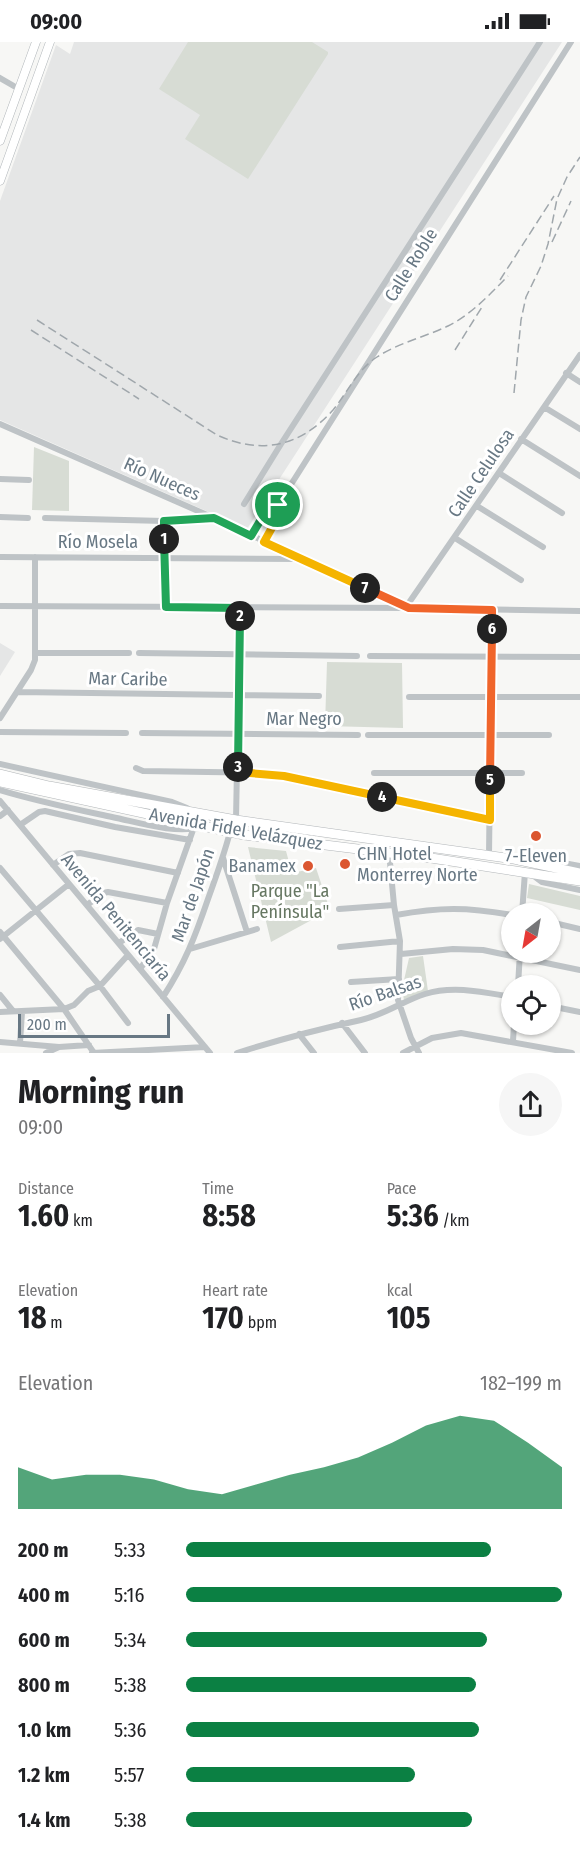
<!DOCTYPE html>
<meta charset="utf-8">
<style>
:root{--surface:#fff;--page:#f6f6f6;--text:#202124;--muted:#757577;--accent:#0b8043}
body{margin:0;font-family:"Fira Sans Condensed",sans-serif;background:var(--page);color:var(--text);height:100vh;display:flex;flex-direction:column;font-size:22px;white-space:nowrap}
*{box-sizing:border-box;margin:0}
p{font-size:20px;color:var(--muted)}
.icon{flex:none;width:33px;height:33px;fill:none;stroke:currentColor;stroke-width:2;stroke-linecap:round;stroke-linejoin:round}
.map{position:relative;height:1011px;overflow:hidden}
.panel{display:flex;flex-direction:column;background:var(--surface);flex:1}
.panel>*{flex:none}
.needle{width:39px;rotate:211deg}
.fabs{position:absolute;left:501px;top:861px;display:grid;gap:12px}
.fabs a{display:grid;place-items:center;width:60px;height:60px;border-radius:50%;background:var(--surface);box-shadow:0 2px 4px #0004;font-size:30px}
.scale{position:absolute;left:18px;bottom:15px;width:152px;box-sizing:border-box;padding-left:6px;border:3px solid #687884;border-top:0;font-size:16px;line-height:21px;white-space:nowrap;color:#687884;-webkit-text-stroke:4px #fff;paint-order:stroke}
.pin{position:absolute;display:grid;place-items:center;width:51px;height:51px;color:#fff;margin:-26px;border:3px solid #fff;border-radius:50%;box-shadow:0 2px 6px #0007}
.km{position:absolute;width:30px;height:30px;margin:-15px;border-radius:50%;background:#222;color:#fff;font-size:16px;line-height:30px;text-align:center}
.round{display:grid;place-items:center;flex:none;width:63px;height:63px;border-radius:32px;background:var(--page)}
.summary{display:flex;align-items:center;justify-content:space-between;height:102px;padding:0 18px}
h1{font-size:33px;font-weight:700;line-height:45px}
.figures{display:grid;grid-template-columns:repeat(3,1fr);gap:9px;height:102px;padding:6px 18px}
.figures div{display:grid;align-content:center}
.figures b{font-size:30px;font-weight:700}
.figures small{font-size:16px;font-weight:400}
.figures p{font-size:16px}
.chart{height:168px;padding:12px 18px}
.chart p{display:flex;justify-content:space-between}
.chart svg{width:100%;height:108px;margin-top:6px;fill:var(--accent);opacity:.7}
ul{padding:0 18px;list-style:none;font-size:20px}
li{display:grid;grid-template-columns:96px 72px 1fr;align-items:center;height:45px}
li i{height:15px;border-radius:8px;background:var(--accent)}
.status{display:flex;justify-content:space-between;align-items:center;height:42px;padding:0 30px;background:var(--surface);direction:ltr}
.status svg{height:16px;fill:currentColor}
.map>svg:first-child{display:block}
.built{fill:#e5e6e6}
.green{fill:#d7dcd4}
.lines{fill:none;stroke-linecap:round;stroke-linejoin:round}
.major-casing{stroke:#b2b7bb;stroke-width:9}
.highway-casing{stroke:#b2b6b9;stroke-width:10}
.minor{stroke:#bec3c6;stroke-width:6}
.major{stroke:#fff;stroke-width:8}
.highway{stroke:#fff;stroke-width:9}
.rail{stroke:#a0a7ac;stroke-width:1.5;stroke-dasharray:9 4.5;stroke-linecap:butt}
.split-1-casing{stroke:#fff;stroke-width:12}
.split-2-casing{stroke:#fff;stroke-width:12}
.split-3-casing{stroke:#fff;stroke-width:12}
.split-4-casing{stroke:#fff;stroke-width:12}
.split-5-casing{stroke:#fff;stroke-width:12}
.split-6-casing{stroke:#fff;stroke-width:12}
.split-7-casing{stroke:#fff;stroke-width:12}
.split-8-casing{stroke:#fff;stroke-width:12}
.split-1{stroke:#22a559;stroke-width:8}
.split-2{stroke:#22a559;stroke-width:8}
.split-3{stroke:#22a559;stroke-width:8}
.split-4{stroke:#f5b400;stroke-width:8}
.split-5{stroke:#f5b400;stroke-width:8}
.split-6{stroke:#f0652b;stroke-width:8}
.split-7{stroke:#f0652b;stroke-width:8}
.split-8{stroke:#f5b400;stroke-width:8}
.poi-dot{fill:#db5630;stroke:#fff;stroke-width:2}
.labels{text-anchor:middle;stroke-width:6;stroke-linejoin:round;paint-order:stroke}
.street-label{font-size:18px;fill:#687884;stroke:#fff}
.poi-label{font-size:18px;fill:#687884;stroke:#fff;text-anchor:start}
.park-label{font-size:18px;fill:#667762;stroke:#fff}
</style>
<div class="status"><b>09:00</b><svg viewBox="0 0 49 12"><path d="M0 12V9h3v3zM5 12V6h3v6zM10 12V3h3v9zM15 12V0h3v12zM26 1h20v11H26zM47 4h2v5h-2z"/></svg></div>
<div class="map">
<svg width="580" height="1011" viewBox="0 0 580 1011">
<rect width="100%" height="100%" fill="#f7f7f5"/>
<path class="built" d="M74,0H562L247,487L0,378V159L56,3L70,12Z
M0,601L15,610L0,634Z"/>
<path class="green" d="M188,0H312L328,10V12L248,137L185,97L200,73L159,47Z
M34,405L69,419V469L32,468Z
M327,620L402,621L403,686L325,684Z
M248,805L286,809L292,831L316,826L330,868L271,900Z
M529,842L580,854V868L527,856Z
M423,914L428,949L404,958L402,947L409,916Z"/>
<g class="lines">
<defs>
<path id="major" d="M0,99L36,0
M0,139L50,0"/>
<path id="highway" d="M0,732L49,744L236,778L514,817L580,831
M0,740L244,793L431,816L580,839"/>
</defs>
<use href="#major" class="major-casing"/>
<use href="#highway" class="highway-casing"/>
<path class="minor" d="M0,36L19,47
M566,331L580,340
M544,365L580,387
M0,382L214,476L406,565
M521,397L580,434
M499,431L562,471
M0,437L29,438
M244,462L281,402L540,0
M477,464L543,505
M0,475L28,476
M45,476L164,479L212,476
M164,479L166,565
M251,494L263,474L278,463L571,0
M455,496L521,538
M264,500L274,482L278,463
M0,515L299,517
M0,564L409,566L580,569
M406,565L580,313
M36,611H129
M139,611L357,614
M370,614L580,615
M18,650L319,654
M409,655H580
M0,676L31,628L35,618V515
M0,690L126,691
M142,691L358,693
M368,693H549
M0,722L172,760L187,766
M136,726L143,729L268,731L299,736L490,778
M374,731H522
M0,748C36,759 75,767 112,775C141,781 173,792 203,785
M0,759L210,1011
M0,774L8,768
M236,778L240,566
M20,783L39,770L45,769L115,785L190,798
M389,810L394,863L400,899L398,958L411,996L419,1011
M489,814L492,568
M223,816L247,890
M516,817L526,814L580,824
M53,823L69,812L80,811L178,831
M0,826L100,944L128,981
M530,831L542,840L580,848
M87,863L103,851L108,850L167,861
M339,867L394,863
M522,872L525,830
M396,873C440,865 467,865 512,873
M550,880L580,887
M0,890L64,967L94,1011
M0,897L69,842
M119,901L138,888L158,892
M340,905L400,899
M190,907L257,887
M401,912L453,907L483,908L580,928
M140,927L154,907L167,861L193,788
M351,940L399,937
M518,944L520,910
M0,953L13,969
M163,955C185,921 195,895 208,857C216,835 224,813 230,790
M550,964L580,970
M0,970L64,967L74,963L88,949L100,944L128,913
M342,981L365,1011
M299,992L314,1011
M513,999L514,982
M0,1000L59,1005L89,1003
M20,1001L22,970
M46,1011L59,1005
M92,1011L205,1005
M237,1011C278,998 319,987 361,978C384,973 403,959 425,952C453,943 483,950 512,955
M403,1011L432,996L461,991L572,1011"/>
<use href="#major" class="major"/>
<use href="#highway" class="highway"/>
<path class="rail" d="M552,200L571,159
M500,238L554,154
M37,278L217,393C261,413 300,405 333,368C348,350 356,329 377,315C398,301 425,295 448,284C472,272 489,253 508,234
M31,288L139,357
M455,308L482,265
M514,351L521,278L526,255L541,224L548,202L557,157L567,135L580,115"/>
</g>
<g class="lines">
<defs>
<path id="split-1" d="M164,497V479L214,476L251,494L263,474L278,463"/>
<path id="split-2" d="M164,497L166,565L240,566V574"/>
<path id="split-3" d="M238,725L240,574"/>
<path id="split-4" d="M238,725V730L284,734L382,755"/>
<path id="split-5" d="M382,755L490,778V738"/>
<path id="split-6" d="M490,738L492,587"/>
<path id="split-7" d="M365,546L409,566L492,568V587"/>
<path id="split-8" d="M278,463L274,482L264,500L365,546"/>
</defs>
<use href="#split-1" class="split-1-casing"/>
<use href="#split-2" class="split-2-casing"/>
<use href="#split-3" class="split-3-casing"/>
<use href="#split-4" class="split-4-casing"/>
<use href="#split-5" class="split-5-casing"/>
<use href="#split-6" class="split-6-casing"/>
<use href="#split-7" class="split-7-casing"/>
<use href="#split-8" class="split-8-casing"/>
<use href="#split-1" class="split-1"/>
<use href="#split-2" class="split-2"/>
<use href="#split-3" class="split-3"/>
<use href="#split-4" class="split-4"/>
<use href="#split-5" class="split-5"/>
<use href="#split-6" class="split-6"/>
<use href="#split-7" class="split-7"/>
<use href="#split-8" class="split-8"/>
</g>
<g class="poi-dot">
<circle cx="536" cy="794" r="6"/>
<circle cx="345" cy="822" r="6"/>
<circle cx="308" cy="824" r="6"/>
</g>
<g class="labels">
<g class="street-label">
<text transform="translate(411 223) rotate(-58)" y="6">Calle Roble</text>
<text transform="translate(481 431) rotate(-56)" y="6">Calle Celulosa</text>
<text transform="translate(162 437) rotate(24)" y="6">Río Nueces</text>
<text x="98" y="506">Río Mosela</text>
<text transform="translate(128 637) rotate(1)" y="6">Mar Caribe</text>
<text x="304" y="683">Mar Negro</text>
<text transform="translate(236 787) rotate(10)" y="6">Avenida Fidel Velázquez</text>
<text transform="translate(193 853) rotate(-71)" y="6">Mar de Japón</text>
<text transform="translate(116 875) rotate(50)" y="6">Avenida Penitenciaría</text>
<text transform="translate(385 951) rotate(-19)" y="6">Río Balsas</text>
</g>
<g class="poi-label">
<text x="357" y="818">CHN Hotel<tspan x="357" dy="21">Monterrey Norte</tspan></text>
<text x="536" y="820" text-anchor="middle">7-Eleven</text>
<text x="296" y="830" text-anchor="end">Banamex</text>
</g>
<g class="park-label">
<text x="290" y="855">Parque "La<tspan x="290" dy="21">Península"</tspan></text>
</g>
</g>
</svg>
<div class="fabs">
<a><svg class="needle" viewBox="-14 -14 28 28"><path d="M0-13l5 13h-10z" fill="#e53935"/><path d="M0 13l5-13h-10z" fill="#757577"/></svg></a>
<a><svg class="icon" aria-label="locate" viewBox="0 0 24 24"><circle cx="12" cy="12" r="6"/><path d="M12 2v4M12 18v4M2 12h4M18 12h4"/></svg></a>
</div>
<div class="scale">200 m</div>
<div class="pin" style="left:278px;top:463px;background:#1e9e55"><svg class="icon" aria-label="arrive" viewBox="0 0 24 24"><path d="M6 21V4h12l-3 4 3 4H6"/></svg></div>
<b class="km" style="left:164px;top:497px">1</b>
<b class="km" style="left:240px;top:574px">2</b>
<b class="km" style="left:238px;top:725px">3</b>
<b class="km" style="left:382px;top:755px">4</b>
<b class="km" style="left:490px;top:738px">5</b>
<b class="km" style="left:492px;top:587px">6</b>
<b class="km" style="left:365px;top:546px">7</b>
</div>
<section class="panel">
<div class="summary"><div><h1>Morning run</h1><p>09:00</p></div><a class="round"><svg class="icon" aria-label="share" viewBox="0 0 24 24"><path d="M12 15V3M7 8l5-5 5 5M5 13v7h14v-7"/></svg></a></div>
<div class="figures">
<div><p>Distance</p><b>1.60<small> km</small></b></div>
<div><p>Time</p><b>8:58</b></div>
<div><p>Pace</p><b>5:36<small> /km</small></b></div>
</div>
<div class="figures">
<div><p>Elevation</p><b>18<small> m</small></b></div>
<div><p>Heart rate</p><b>170<small> bpm</small></b></div>
<div><p>kcal</p><b>105</b></div>
</div>
<div class="chart"><p><span>Elevation</span>182–199 m</p>
<svg viewBox="0 0 160 44" preserveAspectRatio="none"><path d="M0 44V27L10 32L20 30L30 30L40 32L50 36L60 38L70 34L80 30L90 27L100 23L110 17L120 10L130 6L140 8L150 17L160 27V44z"/></svg>
</div>
<ul>
<li><b>200 m</b>5:33<i style="width:81%"></i></li>
<li><b>400 m</b>5:16<i style="width:100%"></i></li>
<li><b>600 m</b>5:34<i style="width:80%"></i></li>
<li><b>800 m</b>5:38<i style="width:77%"></i></li>
<li><b>1.0 km</b>5:36<i style="width:78%"></i></li>
<li><b>1.2 km</b>5:57<i style="width:61%"></i></li>
<li><b>1.4 km</b>5:38<i style="width:76%"></i></li>
</ul>
</section>
